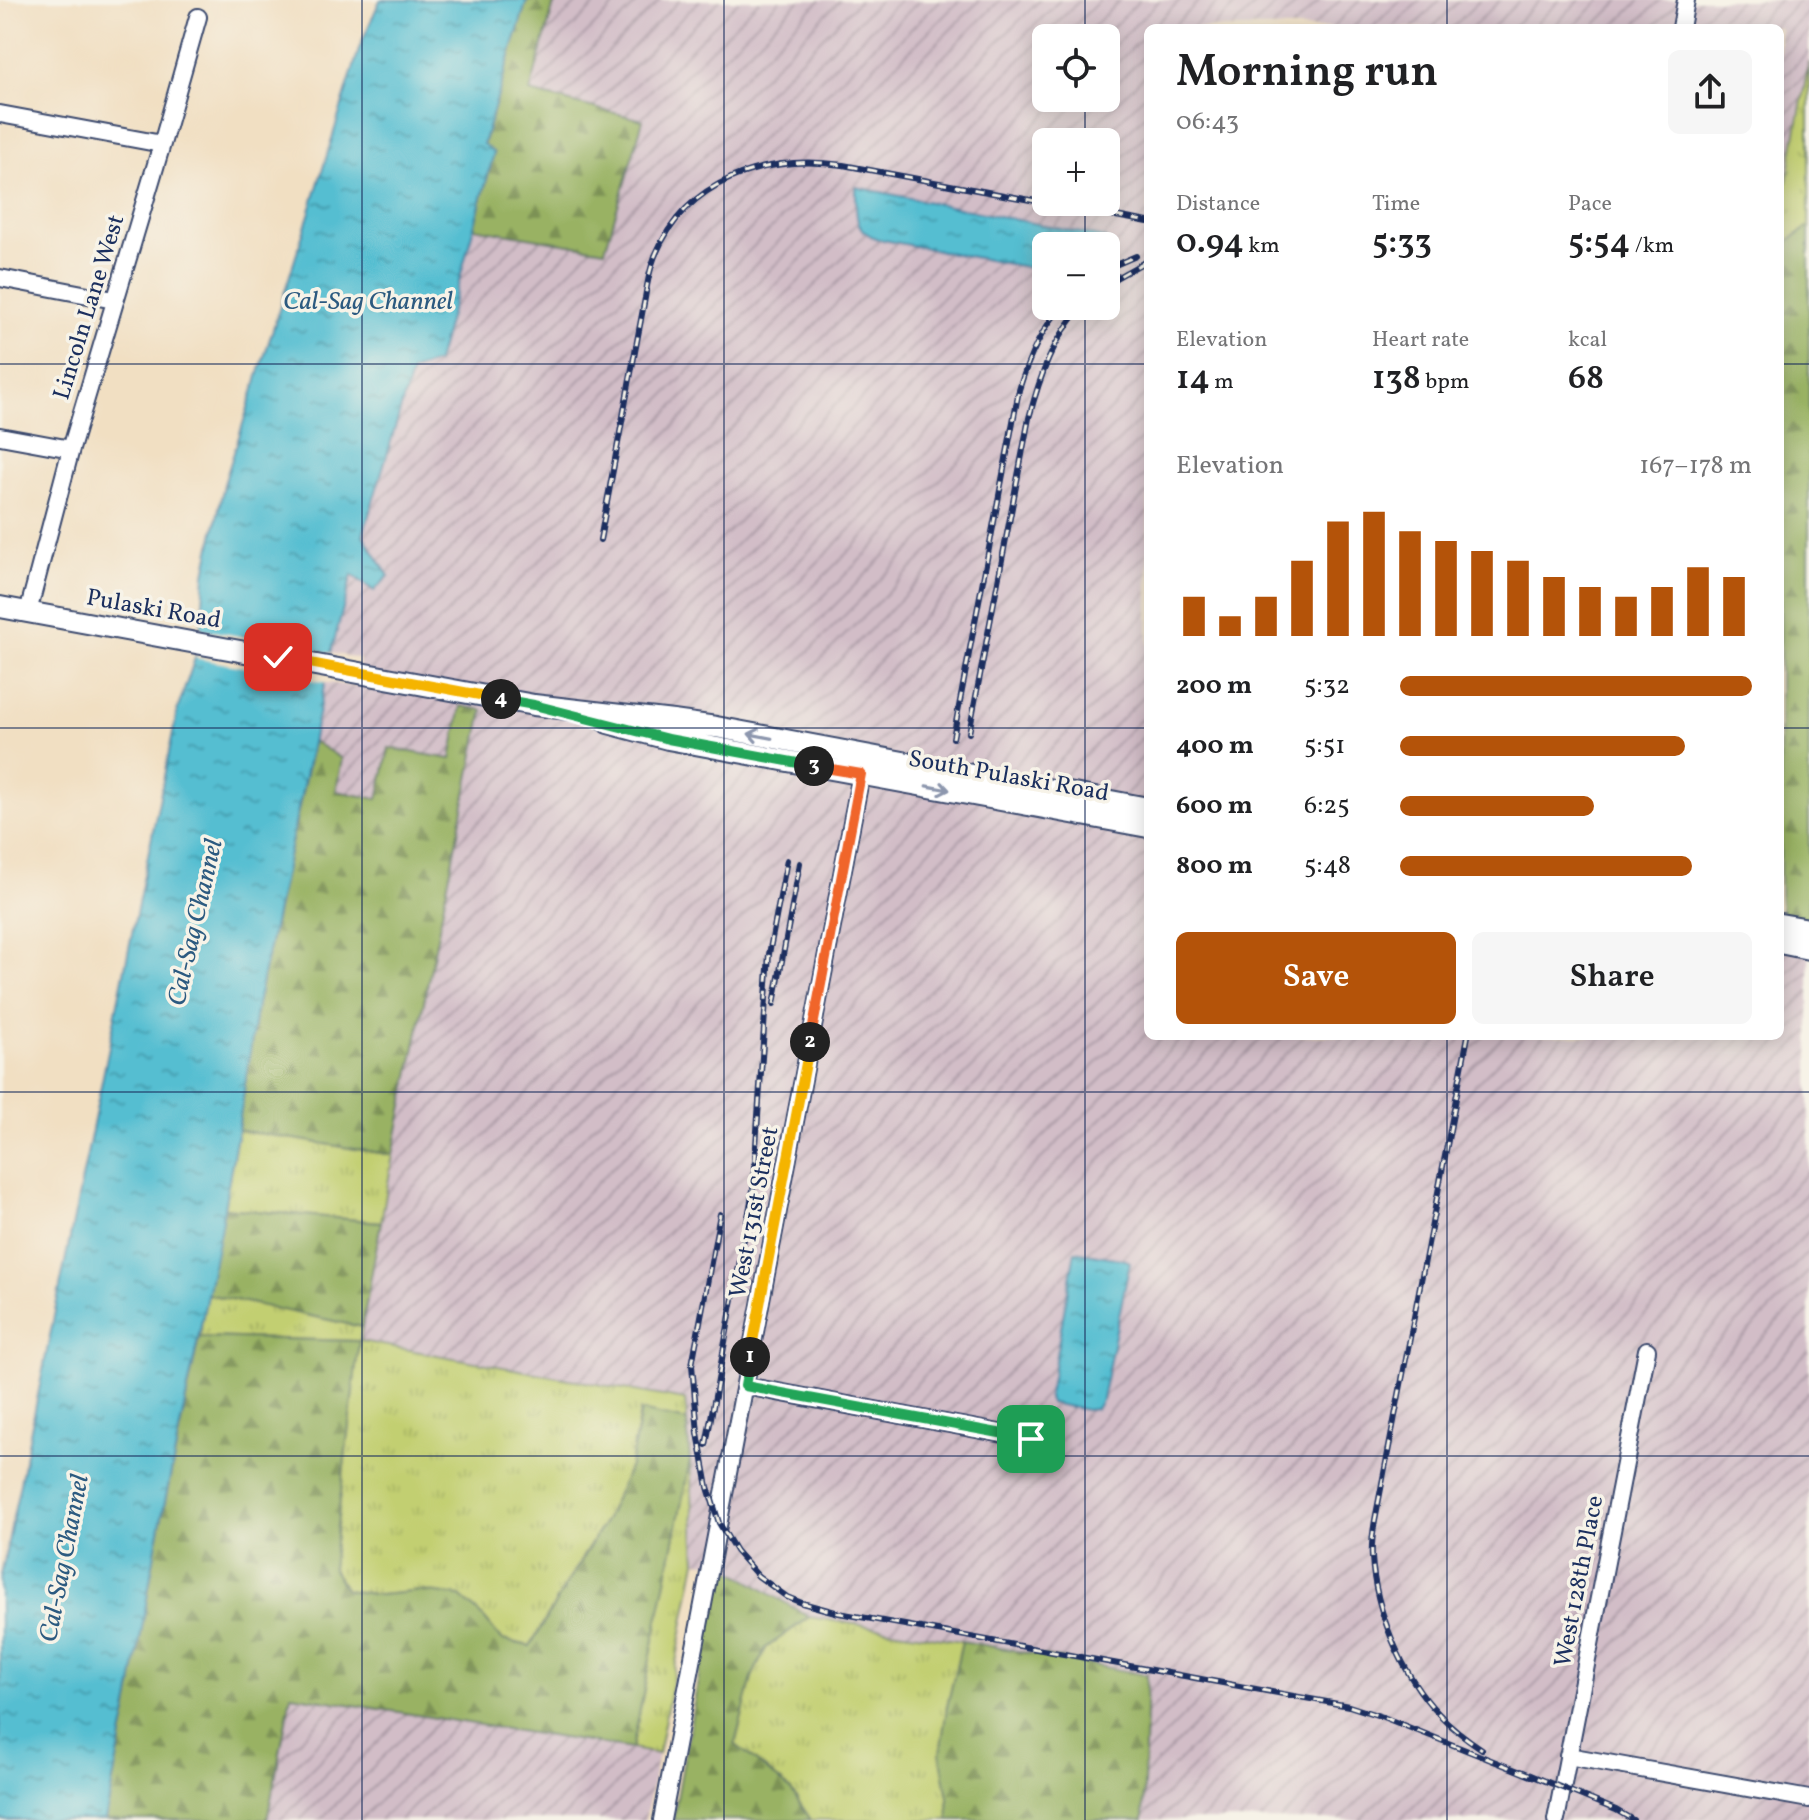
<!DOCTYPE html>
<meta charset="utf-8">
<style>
:root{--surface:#fff;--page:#f6f6f6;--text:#202124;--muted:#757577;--accent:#b45309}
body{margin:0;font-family:Vollkorn,serif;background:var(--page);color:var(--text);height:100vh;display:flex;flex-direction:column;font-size:30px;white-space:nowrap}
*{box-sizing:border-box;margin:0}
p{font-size:26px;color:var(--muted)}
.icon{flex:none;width:44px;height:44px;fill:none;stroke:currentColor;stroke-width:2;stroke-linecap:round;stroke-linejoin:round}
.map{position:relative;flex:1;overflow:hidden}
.drawer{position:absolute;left:1144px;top:24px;width:640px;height:1016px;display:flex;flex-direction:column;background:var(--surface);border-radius:12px;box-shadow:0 4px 20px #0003}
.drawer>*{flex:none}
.fabs{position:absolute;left:1032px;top:24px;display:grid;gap:16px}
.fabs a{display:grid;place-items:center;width:88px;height:88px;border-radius:12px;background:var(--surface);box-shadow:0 4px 20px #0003;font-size:40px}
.pin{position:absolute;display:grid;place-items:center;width:68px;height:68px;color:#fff;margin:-34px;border-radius:16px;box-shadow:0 4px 12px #0006}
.km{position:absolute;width:40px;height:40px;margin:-20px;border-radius:50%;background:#222;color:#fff;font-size:22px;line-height:40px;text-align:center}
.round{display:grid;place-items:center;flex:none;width:84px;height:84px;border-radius:12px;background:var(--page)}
.overview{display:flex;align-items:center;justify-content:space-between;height:136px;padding:0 32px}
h1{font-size:44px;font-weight:600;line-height:60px}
.metrics{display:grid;grid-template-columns:repeat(3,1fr);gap:12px;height:136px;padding:8px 32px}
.metrics div{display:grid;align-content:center}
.metrics b{font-size:34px;font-weight:600}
.metrics small{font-size:22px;font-weight:400}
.metrics p{font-size:22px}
.chart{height:224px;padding:16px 32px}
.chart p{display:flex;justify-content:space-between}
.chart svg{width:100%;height:144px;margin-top:8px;stroke:var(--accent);stroke-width:6}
.cta{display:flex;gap:16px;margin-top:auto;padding:16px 32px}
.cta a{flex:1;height:92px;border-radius:12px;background:var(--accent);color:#fff;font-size:32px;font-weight:600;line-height:92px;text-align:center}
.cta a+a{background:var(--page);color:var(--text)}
ul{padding:0 32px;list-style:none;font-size:26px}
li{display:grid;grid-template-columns:128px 96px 1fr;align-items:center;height:60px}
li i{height:20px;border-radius:10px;background:var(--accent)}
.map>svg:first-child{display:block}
.industrial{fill:url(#industrial-furrows);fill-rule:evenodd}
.grass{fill:url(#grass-tufts);stroke:#6e7f68;stroke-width:2}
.forest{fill:url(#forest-firs);stroke:#5a7060;stroke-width:2}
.water{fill:url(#water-ripples);stroke:#387698;stroke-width:2}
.pier{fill:#f1dfc2}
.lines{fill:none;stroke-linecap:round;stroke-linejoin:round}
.minor-casing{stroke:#3b496d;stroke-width:20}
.major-casing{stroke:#3b496d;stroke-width:24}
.minor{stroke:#fff;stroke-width:16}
.major{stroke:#fff;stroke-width:20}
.rail-casing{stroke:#1b2f5e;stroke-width:6}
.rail{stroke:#f7f3e8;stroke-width:3;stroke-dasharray:9;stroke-linecap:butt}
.oneway{stroke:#8d97ae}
.split-1-casing{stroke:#fff;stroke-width:16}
.split-2-casing{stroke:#fff;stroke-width:16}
.split-3-casing{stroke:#fff;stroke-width:16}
.split-4-casing{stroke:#fff;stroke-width:16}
.split-5-casing{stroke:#fff;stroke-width:16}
.split-1{stroke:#22a559;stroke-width:10}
.split-2{stroke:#f5b400;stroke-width:10}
.split-3{stroke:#f0652b;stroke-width:10}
.split-4{stroke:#22a559;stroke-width:10}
.split-5{stroke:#f5b400;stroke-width:10}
.grid{fill:none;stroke:#1b2f5e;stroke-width:2;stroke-opacity:0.55}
.labels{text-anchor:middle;stroke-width:7;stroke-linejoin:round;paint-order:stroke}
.street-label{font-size:24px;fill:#1b2f5e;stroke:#f7f3e8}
.water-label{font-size:26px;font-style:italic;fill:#2c5a80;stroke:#f7f3e8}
</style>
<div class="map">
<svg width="1809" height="1820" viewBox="0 0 1809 1820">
<defs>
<pattern id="industrial-furrows" width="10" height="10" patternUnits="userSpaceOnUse" patternTransform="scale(2)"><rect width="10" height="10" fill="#d2bdc7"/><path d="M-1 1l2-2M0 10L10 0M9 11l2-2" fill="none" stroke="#aa9aa5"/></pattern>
<pattern id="grass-tufts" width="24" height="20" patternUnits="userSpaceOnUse" patternTransform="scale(2)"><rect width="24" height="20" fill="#c2cf71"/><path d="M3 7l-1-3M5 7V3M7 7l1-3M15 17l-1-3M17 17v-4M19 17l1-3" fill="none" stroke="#a6b264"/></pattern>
<pattern id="forest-firs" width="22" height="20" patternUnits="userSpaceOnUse" patternTransform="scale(2)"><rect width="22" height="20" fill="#99b263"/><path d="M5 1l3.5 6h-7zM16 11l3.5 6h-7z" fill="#7c9155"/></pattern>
<pattern id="water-ripples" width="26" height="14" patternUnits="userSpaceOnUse" patternTransform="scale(2)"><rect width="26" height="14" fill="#54bed1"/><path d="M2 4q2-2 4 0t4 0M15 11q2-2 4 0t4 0" fill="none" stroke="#459bad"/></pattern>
</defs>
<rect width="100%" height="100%" fill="#f7f3e8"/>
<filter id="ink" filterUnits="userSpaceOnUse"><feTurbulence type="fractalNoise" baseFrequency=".0125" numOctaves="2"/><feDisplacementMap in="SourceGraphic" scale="16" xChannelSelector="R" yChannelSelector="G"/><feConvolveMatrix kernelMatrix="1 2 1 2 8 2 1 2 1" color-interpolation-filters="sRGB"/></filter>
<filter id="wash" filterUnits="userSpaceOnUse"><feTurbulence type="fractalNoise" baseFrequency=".006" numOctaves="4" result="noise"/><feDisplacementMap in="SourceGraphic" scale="32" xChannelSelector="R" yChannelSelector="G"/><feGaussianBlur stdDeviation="1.8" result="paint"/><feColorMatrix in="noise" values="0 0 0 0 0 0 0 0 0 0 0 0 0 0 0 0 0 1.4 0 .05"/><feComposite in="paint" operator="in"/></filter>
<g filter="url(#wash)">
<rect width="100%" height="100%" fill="#f1dfc2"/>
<path class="industrial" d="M527,0H1809V62L1780,219V28H1148V1036H1780V894L1783,915L1809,921V1820H1143L1147,1675L962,1641L809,1617L720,1563L696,1561L685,1400L359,1341L393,1155L483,710L461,706L452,759L378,799L335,791L342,759L313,741L325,682L355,687L360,659L331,653L352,575L389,576L363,535L412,371L437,361L494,153ZM1046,38H1106V98H1046ZM1046,142H1106V202H1046ZM1046,246H1106V306H1046Z
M1788,241L1784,286L1780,310V253Z
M291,1695L658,1754L645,1820H267Z"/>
<path class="grass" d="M1809,62V228H1807L1788,241L1780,253V219Z
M238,1130L393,1155L381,1222L224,1208Z
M207,1294L362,1327L360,1341L685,1400L687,1421L640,1411L630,1466L606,1519L572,1574L530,1646L502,1640L485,1619L422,1591L379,1595L346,1590L332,1568L359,1341L199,1337Z
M690,1461L696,1561L658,1754L632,1749Z
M809,1617L962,1641L947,1707L949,1820H811L791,1790L735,1745L752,1677L766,1648Z"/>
<path class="forest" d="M527,0H555L530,92L643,120L605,250L474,228L494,153L483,145Z
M1807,228H1809V921L1782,915L1780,894V311L1788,241Z
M461,706L483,710L393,1155L238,1130L257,1004L313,741L342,759L336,791L378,799L389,748L451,759Z
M224,1208L381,1222L362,1327L207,1294Z
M199,1337L359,1341L332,1568L346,1590L379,1595L422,1591L460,1596L485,1619L502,1640L530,1646L606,1519L630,1466L641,1411L687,1421L690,1461L632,1749L291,1695L267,1820H105L130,1697L157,1541Z
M719,1563L809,1617L766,1648L752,1677L735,1744L791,1790L811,1820H673Z
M962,1641L1147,1675L1143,1820H949L948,1797L940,1753L947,1707Z"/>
<path class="water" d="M380,0H527L483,144L494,153L437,362L412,371L363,535L389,576L374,591L352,575L331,653L257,1004L242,1105L220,1231L157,1541L130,1697L105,1820H0V1581L178,708L195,658L201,629L205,574L224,484L307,221L360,46Z
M856,187L1106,238L1107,252L1106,253V246H1046V271L878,239C851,230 857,212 856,187Z
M1075,1251L1126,1260L1130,1262L1102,1399L1096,1409L1086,1410L1050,1403L1048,1399Z"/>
<path class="pier" d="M201,629L335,654L329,683L195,658Z"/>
</g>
<g filter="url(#ink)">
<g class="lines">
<defs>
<path id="minor" d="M1681,28L1686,0
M0,114L162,144
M0,278L114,300
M0,436L71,449
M28,612L71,449L162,144L198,17
M745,1386L1031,1439
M1568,1756L1809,1799
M662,1820L863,764
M1556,1820L1647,1350"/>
<path id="major" d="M0,607L534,705L673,721L716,727L1148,808
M608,723L668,739L1148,827
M1780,924L1809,929
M1780,943L1809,949"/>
</defs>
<use href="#minor" class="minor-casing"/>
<use href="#major" class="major-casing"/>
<use href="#minor" class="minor"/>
<use href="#major" class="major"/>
<defs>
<path id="rail" d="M1106,269L1136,256
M1106,286L1116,278L1148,260
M600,540L645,298C647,284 650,269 655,256C687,179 766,154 843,165L1148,222
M969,733L1029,418C1040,376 1053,338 1083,306
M953,738L1019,390C1028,359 1040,331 1062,306
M774,1004L800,863
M1468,1036L1375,1520C1373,1532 1371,1545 1372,1557C1375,1610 1402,1676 1439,1714C1452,1728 1467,1739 1482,1749
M720,1214L692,1365L698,1433L708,1487L719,1523L736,1551L758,1576L787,1597L802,1603L839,1613L1349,1706L1383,1717L1531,1776
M706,1445L753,1190L769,954L787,860
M1521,1771L1616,1810L1633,1820"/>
</defs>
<use href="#rail" class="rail-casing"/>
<use href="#rail" class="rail"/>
</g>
<defs><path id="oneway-shaft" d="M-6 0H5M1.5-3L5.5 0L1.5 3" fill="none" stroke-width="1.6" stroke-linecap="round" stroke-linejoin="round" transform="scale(2)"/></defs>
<g class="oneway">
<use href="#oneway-shaft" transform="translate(760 736) rotate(-169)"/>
<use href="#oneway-shaft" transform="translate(938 788) rotate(10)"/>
</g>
</g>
<g class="lines" filter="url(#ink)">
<defs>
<path id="split-1" d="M750,1357L745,1386L1031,1439"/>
<path id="split-2" d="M750,1357L810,1042"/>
<path id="split-3" d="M810,1042L861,774L814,766"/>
<path id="split-4" d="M501,699L534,705L668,739L814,766"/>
<path id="split-5" d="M278,657L501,699"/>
</defs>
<use href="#split-1" class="split-1-casing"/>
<use href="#split-2" class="split-2-casing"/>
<use href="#split-3" class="split-3-casing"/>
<use href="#split-4" class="split-4-casing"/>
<use href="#split-5" class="split-5-casing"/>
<use href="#split-1" class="split-1"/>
<use href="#split-2" class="split-2"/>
<use href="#split-3" class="split-3"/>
<use href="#split-4" class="split-4"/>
<use href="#split-5" class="split-5"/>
</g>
<path class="grid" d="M362,0V1820M724,0V1820M1085,0V38M1447,0V28M1085,98V142M1085,202V246M1085,306V1820M0,364H1148M1780,364H1809M0,728H1148M1780,728H1809M1447,1036V1820M0,1092H1809M0,1456H1809"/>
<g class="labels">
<g class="street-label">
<text transform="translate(88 307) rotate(-73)" y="8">Lincoln Lane West</text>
<text transform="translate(154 608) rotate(10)" y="8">Pulaski Road</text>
<text transform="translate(1009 775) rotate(10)" y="8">South Pulaski Road</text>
<text transform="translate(753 1212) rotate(-79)" y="8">West 131st Street</text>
<text transform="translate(1578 1581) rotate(-79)" y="8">West 128th Place</text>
</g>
<g class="water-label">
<text x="368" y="309">Cal-Sag Channel</text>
<text transform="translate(194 922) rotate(-77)" y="9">Cal-Sag Channel</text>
<text transform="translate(63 1558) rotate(-79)" y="9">Cal-Sag Channel</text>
</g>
</g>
</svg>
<div class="fabs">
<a><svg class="icon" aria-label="locate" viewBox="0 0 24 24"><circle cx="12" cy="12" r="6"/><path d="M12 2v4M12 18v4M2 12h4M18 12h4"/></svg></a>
<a>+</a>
<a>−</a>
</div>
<div class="pin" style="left:1031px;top:1439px;background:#1e9e55"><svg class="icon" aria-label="arrive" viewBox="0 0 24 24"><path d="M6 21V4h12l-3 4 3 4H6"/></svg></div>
<div class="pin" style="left:278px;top:657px;background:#d93025"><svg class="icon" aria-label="check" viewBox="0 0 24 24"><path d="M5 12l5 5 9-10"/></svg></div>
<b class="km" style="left:750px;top:1357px">1</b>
<b class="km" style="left:810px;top:1042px">2</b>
<b class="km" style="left:814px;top:766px">3</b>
<b class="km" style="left:501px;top:699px">4</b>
<section class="drawer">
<div class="overview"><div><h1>Morning run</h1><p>06:43</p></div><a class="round"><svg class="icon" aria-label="share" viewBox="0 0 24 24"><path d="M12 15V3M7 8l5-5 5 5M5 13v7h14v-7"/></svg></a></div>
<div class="metrics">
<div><p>Distance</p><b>0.94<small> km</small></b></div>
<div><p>Time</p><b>5:33</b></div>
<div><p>Pace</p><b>5:54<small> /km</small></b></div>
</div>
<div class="metrics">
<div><p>Elevation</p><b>14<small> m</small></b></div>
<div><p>Heart rate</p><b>138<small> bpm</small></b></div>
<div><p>kcal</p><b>68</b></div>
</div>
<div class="chart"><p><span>Elevation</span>167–178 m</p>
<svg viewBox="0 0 160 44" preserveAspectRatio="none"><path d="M5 44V32M15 44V38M25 44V32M35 44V21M45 44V9M55 44V6M65 44V12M75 44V15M85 44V18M95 44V21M105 44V26M115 44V29M125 44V32M135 44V29M145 44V23M155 44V26"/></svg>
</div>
<ul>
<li><b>200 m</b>5:32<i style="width:100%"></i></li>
<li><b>400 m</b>5:51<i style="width:81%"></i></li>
<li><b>600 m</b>6:25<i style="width:55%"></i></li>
<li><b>800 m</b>5:48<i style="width:83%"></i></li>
</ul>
<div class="cta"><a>Save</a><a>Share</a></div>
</section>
</div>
